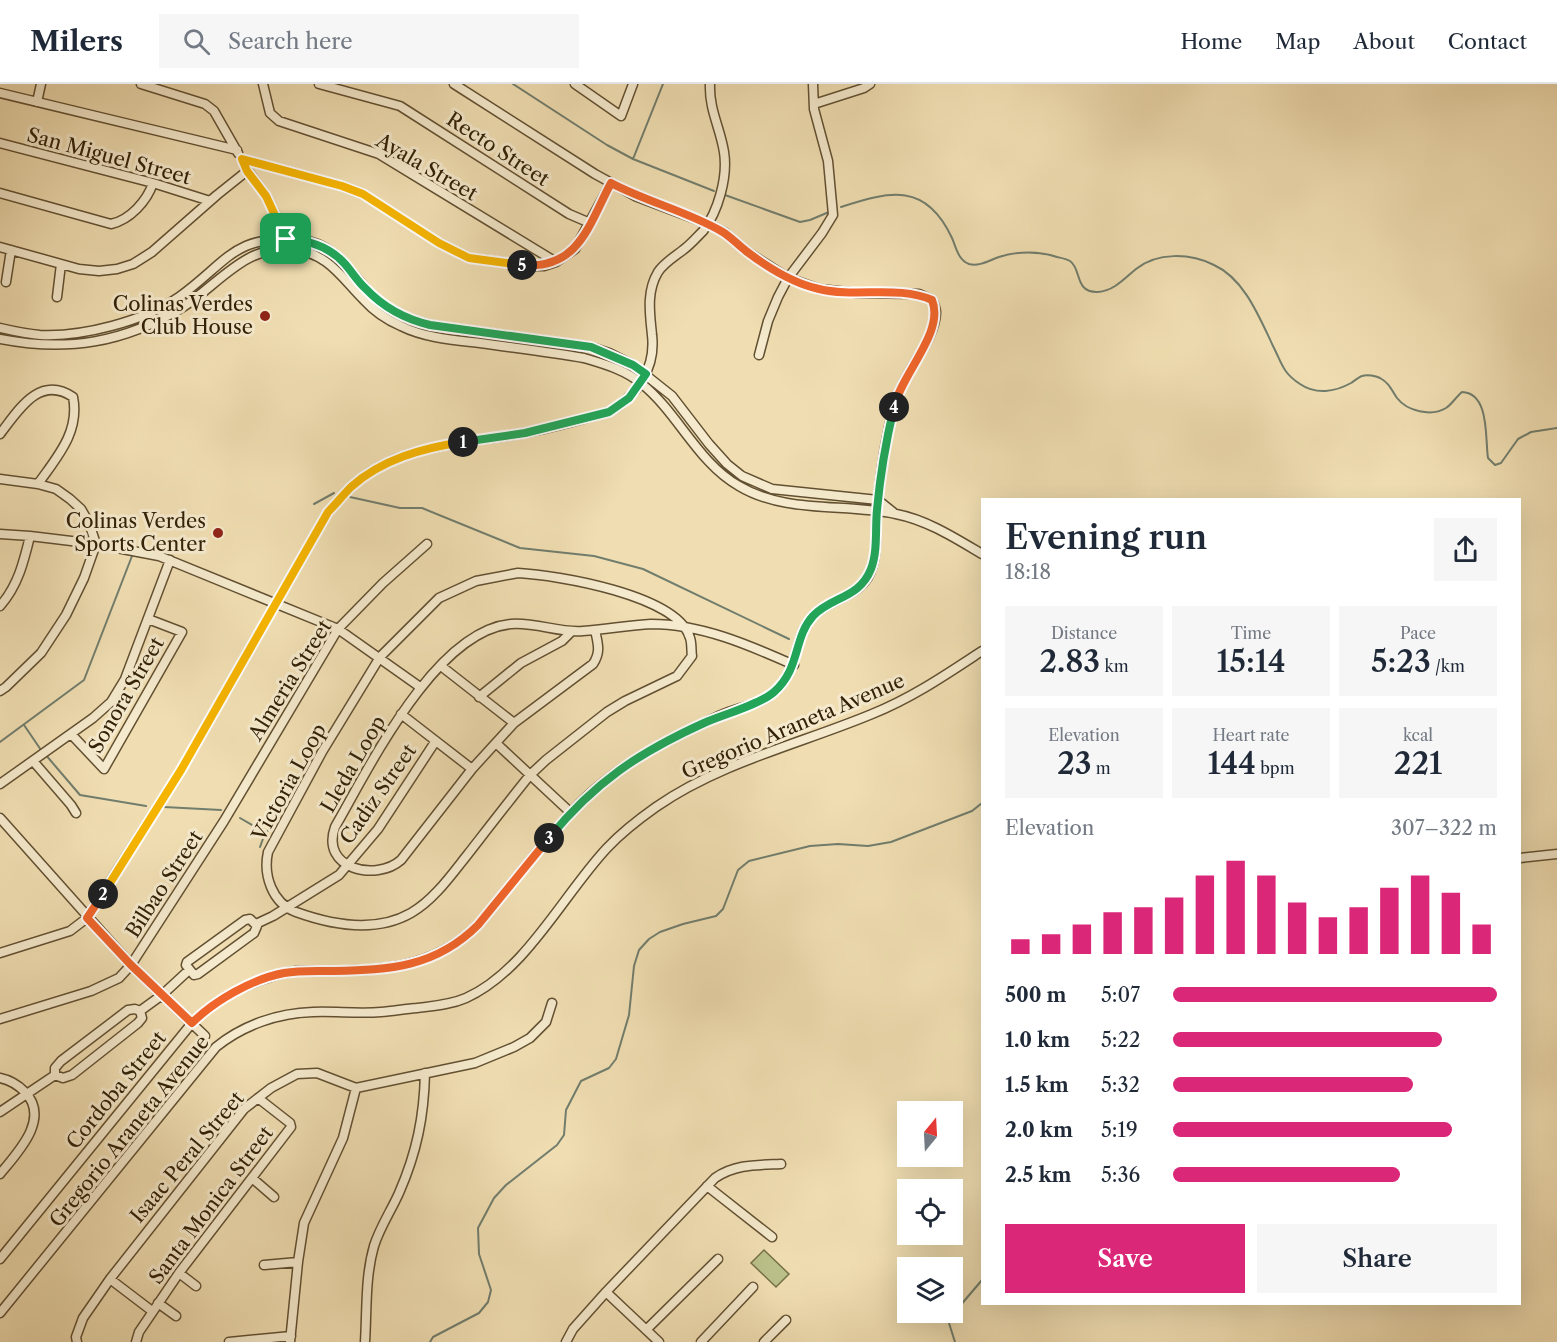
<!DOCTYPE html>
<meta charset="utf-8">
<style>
:root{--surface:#fff;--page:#f6f6f7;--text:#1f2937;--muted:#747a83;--line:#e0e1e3;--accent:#db2777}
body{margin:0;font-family:"Libre Caslon Text",serif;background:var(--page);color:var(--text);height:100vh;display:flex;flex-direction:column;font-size:22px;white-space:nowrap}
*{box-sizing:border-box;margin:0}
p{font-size:20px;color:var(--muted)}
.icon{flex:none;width:33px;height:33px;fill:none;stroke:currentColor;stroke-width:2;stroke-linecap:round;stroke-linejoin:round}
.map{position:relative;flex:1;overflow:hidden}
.side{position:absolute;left:981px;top:414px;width:540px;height:807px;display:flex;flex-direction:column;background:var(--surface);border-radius:0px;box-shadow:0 6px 24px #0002}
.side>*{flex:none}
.needle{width:39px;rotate:18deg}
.buttons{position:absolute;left:897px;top:1017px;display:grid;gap:12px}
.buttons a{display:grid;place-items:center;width:66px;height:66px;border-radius:0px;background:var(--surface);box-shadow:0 6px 24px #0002;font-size:30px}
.pin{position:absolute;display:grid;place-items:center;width:51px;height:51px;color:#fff;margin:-26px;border-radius:12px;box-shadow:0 3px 9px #0006}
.km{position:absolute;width:30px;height:30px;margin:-15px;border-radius:50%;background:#222;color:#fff;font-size:16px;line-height:30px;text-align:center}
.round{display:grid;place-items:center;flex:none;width:63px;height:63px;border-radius:0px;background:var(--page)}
.overview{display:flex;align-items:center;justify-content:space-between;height:102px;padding:0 24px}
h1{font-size:33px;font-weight:600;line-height:45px}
.metrics{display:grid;grid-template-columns:repeat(3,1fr);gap:9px;height:102px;padding:6px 24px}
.metrics div{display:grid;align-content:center;border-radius:0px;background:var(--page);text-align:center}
.metrics b{font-size:30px;font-weight:600}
.metrics small{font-size:16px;font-weight:400}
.metrics p{font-size:16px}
.chart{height:168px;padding:12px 24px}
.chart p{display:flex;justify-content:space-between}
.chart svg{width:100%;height:108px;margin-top:6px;stroke:var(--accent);stroke-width:6}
.cta{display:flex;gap:12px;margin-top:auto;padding:12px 24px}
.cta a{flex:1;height:69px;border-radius:0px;background:var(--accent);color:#fff;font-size:24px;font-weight:600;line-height:69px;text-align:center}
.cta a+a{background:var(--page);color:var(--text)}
ul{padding:0 24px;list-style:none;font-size:20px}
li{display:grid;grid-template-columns:96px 72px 1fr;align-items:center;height:45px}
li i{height:15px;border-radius:8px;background:var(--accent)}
header{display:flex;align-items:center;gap:36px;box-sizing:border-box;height:84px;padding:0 30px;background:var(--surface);border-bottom:2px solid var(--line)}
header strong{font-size:28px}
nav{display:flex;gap:33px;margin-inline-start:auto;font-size:21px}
.search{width:420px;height:54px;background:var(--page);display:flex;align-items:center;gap:15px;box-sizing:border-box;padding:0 21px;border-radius:0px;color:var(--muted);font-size:22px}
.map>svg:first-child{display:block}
.park{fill:#bbc18a;stroke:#767148;stroke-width:1.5}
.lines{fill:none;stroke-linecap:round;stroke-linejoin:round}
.stream{stroke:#717d6d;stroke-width:2}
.street-casing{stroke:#625032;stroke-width:11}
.street{stroke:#f5eacd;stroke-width:8}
.split-1-casing{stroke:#fff;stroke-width:12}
.split-2-casing{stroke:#fff;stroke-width:12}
.split-3-casing{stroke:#fff;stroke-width:12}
.split-4-casing{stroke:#fff;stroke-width:12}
.split-5-casing{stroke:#fff;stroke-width:12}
.split-6-casing{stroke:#fff;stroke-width:12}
.split-1{stroke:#22a559;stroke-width:8}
.split-2{stroke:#f5b400;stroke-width:8}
.split-3{stroke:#f0652b;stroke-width:8}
.split-4{stroke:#22a559;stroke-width:8}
.split-5{stroke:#f0652b;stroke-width:8}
.split-6{stroke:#f5b400;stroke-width:8}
.poi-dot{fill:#8f2418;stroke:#f5eacd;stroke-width:2}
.labels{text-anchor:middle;stroke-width:6;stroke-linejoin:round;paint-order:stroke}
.street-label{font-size:20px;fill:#322107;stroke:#f5eacd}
.poi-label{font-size:20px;fill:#322107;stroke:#f5eacd;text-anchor:end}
</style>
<header>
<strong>Milers</strong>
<div class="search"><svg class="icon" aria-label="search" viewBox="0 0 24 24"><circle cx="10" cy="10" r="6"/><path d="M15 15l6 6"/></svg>Search here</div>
<nav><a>Home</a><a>Map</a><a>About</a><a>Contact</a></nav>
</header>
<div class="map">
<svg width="1557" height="1258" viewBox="0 0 1557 1258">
<rect width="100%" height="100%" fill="#f0deb2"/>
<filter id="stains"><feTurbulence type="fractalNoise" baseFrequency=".00333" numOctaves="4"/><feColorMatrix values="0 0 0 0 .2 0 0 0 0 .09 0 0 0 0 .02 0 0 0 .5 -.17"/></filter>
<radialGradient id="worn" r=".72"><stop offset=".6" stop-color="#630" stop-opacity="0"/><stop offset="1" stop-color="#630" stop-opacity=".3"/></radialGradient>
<path class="park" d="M764,1166L789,1190L776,1203L751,1179Z"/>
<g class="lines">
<path class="stream" d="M513,0L607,61L633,75L714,107
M633,75L663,0
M725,111L800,138L810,136L829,128
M841,123C890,107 926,98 952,154C956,163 958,176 969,180C979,183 990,176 999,173C1016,167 1040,167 1057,173C1061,174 1067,175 1070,177C1082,185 1074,209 1098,208C1114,207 1125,194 1136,185C1157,168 1190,169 1214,181C1245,195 1260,235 1274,264C1282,280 1283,289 1300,300C1316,311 1335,308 1351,299C1354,297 1359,293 1362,292C1367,290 1376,292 1380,294C1389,299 1391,305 1397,314C1407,327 1431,333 1446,324C1452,320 1456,313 1462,308C1490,309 1485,355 1488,374L1495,381L1501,379L1518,355L1531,348L1557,344
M350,413L400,424H422L520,464L594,472L643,485L789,555
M314,420L334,409
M24,641L41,666
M0,658L84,596L132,472
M45,670L80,711L146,722
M164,723L221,726
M240,734L266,749
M260,763L264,752L278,733
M430,1258L433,1253L479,1229L488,1218L491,1206L479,1170L478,1144L494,1114L506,1101L557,1061L564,1051L566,1026L581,997L609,984L616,975L629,931L634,882L639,866L649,855L660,848L683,840L716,832L723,825L738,786L749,777L810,762L838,760L868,762L891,758L972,727L982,719
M955,1258L948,1236L982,1196"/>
<defs>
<path id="street" d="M141,0L205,20L214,27L238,69
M263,0L270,29L279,37L379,70L556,178
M319,0L400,22L569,130L590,139
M575,0L621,32L633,0
M0,9L237,66
M37,18L41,0
M814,20L864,4L870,0
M0,59L153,99L210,117
M242,75L342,102L363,110L439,159L469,174L532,182H544L556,178L575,165L611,99
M245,83L266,112L287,155
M0,109L111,140C130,136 147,117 153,99
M0,163L79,185L99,187L117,185L133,180L152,168L217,111L247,87
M6,198L11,166
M57,213L61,180
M0,244C13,247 27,250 40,251C83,253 144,237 179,213C228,178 233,150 301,156C338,159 353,195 377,216C393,229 411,236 430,241L591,263L609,269L633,281L672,312L709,360L727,380L742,392L772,405L878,416L893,428
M0,255C67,268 124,259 183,223C219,200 245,161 292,165C328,169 341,193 364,216C374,227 387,236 401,242C425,254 454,256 480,259C515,264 549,268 584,274C604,280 626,286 642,300C678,329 698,379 739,402C786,430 844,419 896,430C927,436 955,454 982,470
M759,271L768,237L778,213L788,194L822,149L833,131L828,77L814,25L813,0
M0,350C18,327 39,290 73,313C80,348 57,373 38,400
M0,395L38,400L56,405L70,415L81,425L89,439L96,460L84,494L66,531L41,569L6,603L0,607
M0,450L30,452L96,460L159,472L338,545L420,603
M518,489C557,491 678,511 690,554C692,559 691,567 692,572L677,592L625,617L607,628L546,676L530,691C509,717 489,743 468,770C452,790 434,816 411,829C376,849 332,841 296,828C272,819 263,791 268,768L322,668L380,573L439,514L476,497Z
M0,522C18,502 24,477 30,452
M595,546C598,560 601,568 593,580L514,639L472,685L401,776C376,798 320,785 335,743C369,684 435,547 511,540C536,538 559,549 583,547C605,546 628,541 651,540C701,540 749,561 794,581
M441,582L514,639
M479,613L521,579L562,557L571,548
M401,630L472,685
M71,650L104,685L182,548L148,535
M497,660L570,728
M33,677L71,721L76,729
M0,700L93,634L111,618L125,595L170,476
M0,734L131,881L205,952
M1520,774L1557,770
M250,835L257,842L254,849L198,890L194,891L186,881L187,878L245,836Z
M256,840L273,832L339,791L378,745L435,658
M0,869L70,847L87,834L181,686L328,428C336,420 343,411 350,404C398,359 464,360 524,349C552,344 581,335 609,328C637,312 656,284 652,251C650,230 646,208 658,188C664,179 674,173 683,166C690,161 696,154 703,147C718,128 728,93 724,68C720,43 709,26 710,0
M140,927L162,911L189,886
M0,935L91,907L119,894L131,881L224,737L338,545L383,499L427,460
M55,991V984L61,977L128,926L135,925L140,927
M0,994C10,996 17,1000 25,1008C51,1035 17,1069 0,1090
M0,1028L55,991L63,994L72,991L138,939L142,934L140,927
M252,1094L274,1113
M707,1102L772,1153
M0,1175L192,939C219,912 258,893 296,887C363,886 427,892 478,841C498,816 518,792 538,767C558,744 576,720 600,701C637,670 678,651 721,631C739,623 761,621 775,607C801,583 793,553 813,532C829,515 855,514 868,493C879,473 875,448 877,426C880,392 886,351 895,319C903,290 935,256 936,229C936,224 934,220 932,216L919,210L857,209L819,205L788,194L746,167L724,148L709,140L635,112L595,90L454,0
M264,1181L298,1178
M179,1189L196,1202
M110,1195L152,1227
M606,1208L659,1258
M158,1219L176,1232
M0,1229L216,963C243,941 278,929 313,928C335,927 358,930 381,928C393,927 405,925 417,924C433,922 450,921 466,914C526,887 563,811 607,764C622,748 639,735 656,723C721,678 800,660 872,630C912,614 947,590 982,567
M646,1246L718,1175
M77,1258L76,1253L83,1234L110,1195L244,1025L271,1004L297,990L317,989L356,1004L475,979L514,963L530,954L546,938L552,919
M136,1258L139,1248L179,1189L291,1043L290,1039L258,1014
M229,1258L291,1252
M290,1258L298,1178L304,1139L343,1054L356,1004
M365,1258C367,1227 365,1193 374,1162C380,1143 391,1127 399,1109C417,1068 424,1032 425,989
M566,1258L573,1245L606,1208L715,1094C735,1080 757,1081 781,1080
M701,1258L753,1203
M764,1258L786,1236"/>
</defs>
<use href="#street" class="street-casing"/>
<use href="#street" class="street"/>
</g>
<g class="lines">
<defs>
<path id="split-1" d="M286,155C309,156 329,162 345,180C352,188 358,198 366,205C384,224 405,235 430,241L591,263L633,281L646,290L629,314L609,328L525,349L463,358"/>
<path id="split-2" d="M103,810L181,686L328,428C336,420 343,411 351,403C382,375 423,364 463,358"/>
<path id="split-3" d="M103,810L87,834L131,881L192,939C214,917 252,895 284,889C300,886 317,887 334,887C390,886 436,883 478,841L549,754"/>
<path id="split-4" d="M549,754C595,698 638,669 704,639C722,631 761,620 774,608C801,584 793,554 813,532C832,512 859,515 871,485C878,467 875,445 877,426C880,392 886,357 894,323"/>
<path id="split-5" d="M522,181C579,186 589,140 611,99C647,118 686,127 721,147C730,152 737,160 746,167C767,183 792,199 819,205C856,214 898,201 932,216C945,248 902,289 894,323"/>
<path id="split-6" d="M286,155L266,112L247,87L242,75L342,102L363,110L439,159L469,174L522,181"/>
</defs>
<use href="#split-1" class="split-1-casing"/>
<use href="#split-2" class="split-2-casing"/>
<use href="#split-3" class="split-3-casing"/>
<use href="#split-4" class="split-4-casing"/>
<use href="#split-5" class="split-5-casing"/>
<use href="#split-6" class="split-6-casing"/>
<use href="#split-1" class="split-1"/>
<use href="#split-2" class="split-2"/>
<use href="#split-3" class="split-3"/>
<use href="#split-4" class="split-4"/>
<use href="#split-5" class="split-5"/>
<use href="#split-6" class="split-6"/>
</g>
<g class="poi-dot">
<circle cx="265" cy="232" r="6"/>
<circle cx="218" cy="449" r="6"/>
</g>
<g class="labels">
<g class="street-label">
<text transform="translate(498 65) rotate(33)" y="7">Recto Street</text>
<text transform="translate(109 72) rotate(15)" y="7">San Miguel Street</text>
<text transform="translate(427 83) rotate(30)" y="7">Ayala Street</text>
<text transform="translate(290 596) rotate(-58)" y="7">Almeria Street</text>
<text transform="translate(126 611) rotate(-60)" y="7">Sonora Street</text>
<text transform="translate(793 642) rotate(-23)" y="7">Gregorio Araneta Avenue</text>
<text transform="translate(353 680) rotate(-60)" y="7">Lleda Loop</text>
<text transform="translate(289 698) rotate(-61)" y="7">Victoria Loop</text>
<text transform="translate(378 710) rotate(-55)" y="7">Cadiz Street</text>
<text transform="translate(164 800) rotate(-57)" y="7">Bilbao Street</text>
<text transform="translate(116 1006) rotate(-51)" y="7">Cordoba Street</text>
<text transform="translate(129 1047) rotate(-51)" y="7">Gregorio Araneta Avenue</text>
<text transform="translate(187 1073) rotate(-50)" y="7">Isaac Peral Street</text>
<text transform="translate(211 1121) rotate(-53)" y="7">Santa Monica Street</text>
</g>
<g class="poi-label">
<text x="253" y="227">Colinas Verdes<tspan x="253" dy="23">Club House</tspan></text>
<text x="206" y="444">Colinas Verdes<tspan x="206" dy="23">Sports Center</tspan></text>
</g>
</g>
<rect width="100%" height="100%" filter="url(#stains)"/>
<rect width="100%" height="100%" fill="url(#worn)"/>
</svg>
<div class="buttons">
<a><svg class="needle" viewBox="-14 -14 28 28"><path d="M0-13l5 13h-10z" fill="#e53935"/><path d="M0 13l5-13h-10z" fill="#747a83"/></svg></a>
<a><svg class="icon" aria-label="locate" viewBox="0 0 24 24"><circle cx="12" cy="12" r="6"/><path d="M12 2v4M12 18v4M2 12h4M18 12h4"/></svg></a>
<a><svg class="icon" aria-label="layers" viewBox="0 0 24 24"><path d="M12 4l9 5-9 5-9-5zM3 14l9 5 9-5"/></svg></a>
</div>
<div class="pin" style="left:286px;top:155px;background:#1e9e55"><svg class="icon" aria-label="arrive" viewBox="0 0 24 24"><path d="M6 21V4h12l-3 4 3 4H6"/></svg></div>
<b class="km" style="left:463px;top:358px">1</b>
<b class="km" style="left:103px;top:810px">2</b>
<b class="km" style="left:549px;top:754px">3</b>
<b class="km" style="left:894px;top:323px">4</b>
<b class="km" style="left:522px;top:181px">5</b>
<section class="side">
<div class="overview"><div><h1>Evening run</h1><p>18:18</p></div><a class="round"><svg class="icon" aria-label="share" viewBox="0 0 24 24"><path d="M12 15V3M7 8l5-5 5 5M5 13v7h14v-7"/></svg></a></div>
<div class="metrics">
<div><p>Distance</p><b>2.83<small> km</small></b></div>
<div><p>Time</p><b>15:14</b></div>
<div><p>Pace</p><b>5:23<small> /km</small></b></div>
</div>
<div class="metrics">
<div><p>Elevation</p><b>23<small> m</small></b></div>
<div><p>Heart rate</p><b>144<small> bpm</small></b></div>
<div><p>kcal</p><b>221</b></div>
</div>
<div class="chart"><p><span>Elevation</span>307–322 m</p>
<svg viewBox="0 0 160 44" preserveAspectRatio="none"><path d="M5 44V38M15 44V36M25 44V32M35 44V27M45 44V25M55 44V21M65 44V12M75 44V6M85 44V12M95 44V23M105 44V29M115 44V25M125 44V17M135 44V12M145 44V19M155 44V32"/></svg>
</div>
<ul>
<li><b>500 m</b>5:07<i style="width:100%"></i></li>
<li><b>1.0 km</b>5:22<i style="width:83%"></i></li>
<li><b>1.5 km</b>5:32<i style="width:74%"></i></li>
<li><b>2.0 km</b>5:19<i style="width:86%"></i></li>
<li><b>2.5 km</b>5:36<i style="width:70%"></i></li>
</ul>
<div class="cta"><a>Save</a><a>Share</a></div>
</section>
</div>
